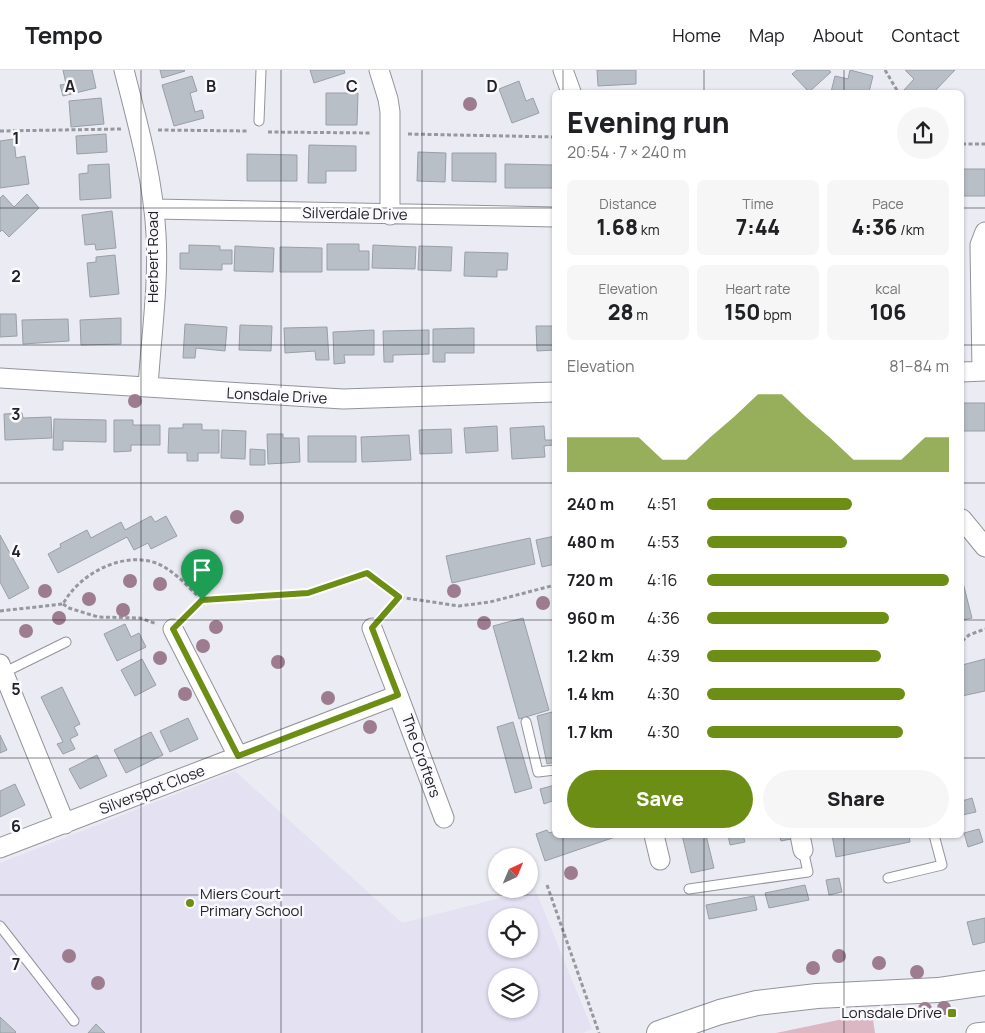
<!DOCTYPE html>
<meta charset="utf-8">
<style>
:root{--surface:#fff;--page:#f6f6f6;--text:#202124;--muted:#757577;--line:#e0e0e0;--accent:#6c8e15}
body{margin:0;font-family:Manrope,sans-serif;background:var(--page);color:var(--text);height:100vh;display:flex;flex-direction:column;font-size:19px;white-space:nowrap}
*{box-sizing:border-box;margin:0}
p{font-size:16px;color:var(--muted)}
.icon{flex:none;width:28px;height:28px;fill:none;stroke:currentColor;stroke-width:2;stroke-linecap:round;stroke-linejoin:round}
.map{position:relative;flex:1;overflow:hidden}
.drawer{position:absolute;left:552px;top:20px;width:412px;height:748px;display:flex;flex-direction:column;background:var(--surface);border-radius:8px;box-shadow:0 1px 4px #0004}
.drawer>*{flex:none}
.needle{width:32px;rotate:44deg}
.tools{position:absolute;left:488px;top:778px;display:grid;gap:10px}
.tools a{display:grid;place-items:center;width:50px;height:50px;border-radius:50%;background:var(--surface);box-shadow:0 1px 4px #0004;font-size:25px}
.pin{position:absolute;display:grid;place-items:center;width:42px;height:42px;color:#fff;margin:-51px -21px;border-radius:50% 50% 50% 0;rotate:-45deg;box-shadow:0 0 5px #0007}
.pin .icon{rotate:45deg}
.round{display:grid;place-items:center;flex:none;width:52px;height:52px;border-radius:26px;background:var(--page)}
.head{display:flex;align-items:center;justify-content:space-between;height:85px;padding:0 15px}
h1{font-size:28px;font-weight:800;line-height:38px}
.figures{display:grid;grid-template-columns:repeat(3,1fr);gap:8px;height:85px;padding:5px 15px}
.figures div{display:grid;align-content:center;border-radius:8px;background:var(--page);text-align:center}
.figures b{font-size:21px;font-weight:800}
.figures small{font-size:14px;font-weight:400}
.figures p{font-size:14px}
.chart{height:140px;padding:10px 15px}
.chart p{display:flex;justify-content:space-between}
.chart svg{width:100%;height:90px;margin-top:5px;fill:var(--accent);opacity:.7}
.button{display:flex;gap:10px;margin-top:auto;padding:10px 15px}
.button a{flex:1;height:58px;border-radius:30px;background:var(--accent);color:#fff;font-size:20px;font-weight:800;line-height:58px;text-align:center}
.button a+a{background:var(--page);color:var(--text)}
ul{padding:0 15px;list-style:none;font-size:16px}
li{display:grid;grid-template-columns:80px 60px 1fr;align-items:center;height:38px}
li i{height:12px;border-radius:6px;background:var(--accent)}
header{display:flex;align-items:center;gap:30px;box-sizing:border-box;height:70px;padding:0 25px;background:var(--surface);border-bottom:1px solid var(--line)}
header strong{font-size:24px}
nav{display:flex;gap:28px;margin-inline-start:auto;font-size:18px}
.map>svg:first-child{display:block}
.built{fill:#e3e1f2;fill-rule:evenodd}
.green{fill:#dbb6c3}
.building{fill:#b9bfc7;stroke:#999fa6}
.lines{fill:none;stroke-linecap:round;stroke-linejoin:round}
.service-casing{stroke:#93939b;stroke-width:11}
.minor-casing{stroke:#93939b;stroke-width:21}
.tertiary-casing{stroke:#93939b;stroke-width:26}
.path{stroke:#97979e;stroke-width:3;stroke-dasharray:4 2.5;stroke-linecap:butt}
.service{stroke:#fff;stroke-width:9}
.minor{stroke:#fff;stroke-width:19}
.tertiary{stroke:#fff;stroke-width:24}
.tree{fill:#9c7c8e}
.route-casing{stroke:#fff;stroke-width:10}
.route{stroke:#6c8e15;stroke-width:6}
.grid{fill:none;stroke:#232326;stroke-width:1;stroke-opacity:0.55}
.poi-dot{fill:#6c8e15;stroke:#f9f9fe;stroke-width:2}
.labels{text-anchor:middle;stroke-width:5;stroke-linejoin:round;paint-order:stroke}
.street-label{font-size:15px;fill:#232326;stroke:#f9f9fe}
.poi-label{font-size:15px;fill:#232326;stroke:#f9f9fe;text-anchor:start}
.grid-label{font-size:16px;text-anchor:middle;font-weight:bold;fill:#232326;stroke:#f9f9fe;stroke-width:5;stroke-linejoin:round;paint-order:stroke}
</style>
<header>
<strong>Tempo</strong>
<nav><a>Home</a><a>Map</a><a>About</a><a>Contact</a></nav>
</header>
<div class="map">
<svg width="985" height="963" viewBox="0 0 985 963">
<rect width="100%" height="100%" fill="#ebebf4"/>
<path class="built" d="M235,701L402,853L535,819L592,959L583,963H0V793ZM496,846H529V879H496ZM496,906H529V939H496Z"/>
<path class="green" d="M872,943L875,963H776Z"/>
<path class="building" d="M63,0H92L96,18L63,26L60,15L66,14Z
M160,0H184L185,1L162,8Z
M310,0H344L345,3L314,13Z
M597,0H636V14L598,16Z
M797,0H829L831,2L809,22L792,4Z
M850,0L873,6L869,22H831L835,6L848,9Z
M905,0H955L934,22H906L904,20L914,9Z
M192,6L197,21L190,23L195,42L202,40L204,48L174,56L162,15Z
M519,11L526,31L533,28L539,43L512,53L499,19Z
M326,23H358L357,55H326Z
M101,28L104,54L71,57L69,31Z
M106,64L107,82L77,84L76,66Z
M14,69L16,88L25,86L29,114L0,118V71Z
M309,75L356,76V101H326V113H308Z
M418,82L446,83L445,112L417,111Z
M452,83H496V112L452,111Z
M247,84L297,85V111H247Z
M109,94L111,128L80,130L79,104L88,103V95Z
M505,94L555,95V118H505Z
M962,99H985V126H962Z
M27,124L39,138L9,167L2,160L0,162V128L3,125L14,137Z
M112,141L116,178L96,180L95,174L85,175L82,145Z
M327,174H359V181H369V200H327Z
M189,175L220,176V180H232V194H222V200L180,199V183H189Z
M373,175L416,177L415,199L372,198Z
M235,176L274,178L273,202L234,201Z
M419,176L452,177L451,201L418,200Z
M280,177L322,178V202H280Z
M465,182L508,183L507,200H497V207L464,206Z
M115,185L119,224L90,227L87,193L96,192V187Z
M0,244H16L17,266L0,267Z
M121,248V274L81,275L80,250Z
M68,249L69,271L23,274L22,250Z
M185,254L227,257L225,281L196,278L195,288H183Z
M240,255L272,256L271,281L239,280Z
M536,256H555V280L537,281Z
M327,257L329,290H316L315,281L285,283L284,258Z
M474,258V283H445V292H433V259Z
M374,260V285H344L345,293L334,294L333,262Z
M429,260V284L393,285V292H384L383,261Z
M962,333H985V361H962Z
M22,343L23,348L51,347L52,368L5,370L4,344Z
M54,349L106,350V372L63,371V380H53Z
M114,350H133V355H160V375H131V381L114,382Z
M183,354H202V360H219V383H198V391H187V383H168L169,358H183Z
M497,356L498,381L466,383L464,358Z
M544,356L545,370H553V375L544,376L545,387L512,389L510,358Z
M451,359L452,383L420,384L419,360Z
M222,360L246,361L245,389L221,388Z
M267,364H283V368H299L300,392L268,394Z
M409,365L411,390L362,392L361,367Z
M308,366H356V392H308Z
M250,379L265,380V395H250Z
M151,446L155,452L166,446L177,466L151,479L148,473L134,480L127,467L58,503L48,484L61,477L60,474L87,460L91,468L121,452L125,460Z
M0,465L29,518L9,529L0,512Z
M555,466V494L542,497L536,470Z
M530,468L535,494L452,513L446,486Z
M962,509L972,548L962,550Z
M523,548L549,640L519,649L493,556Z
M125,554L131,567L139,563L146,577L117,591L104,564Z
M142,589L156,615L135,626L121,600Z
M985,589V621L962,626V595Z
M62,617L80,654L74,657L78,665L70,669L75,679L63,684L57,674L63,672L41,627Z
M552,642L555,654V692L547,694L537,646Z
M188,648L198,669L170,682L160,661Z
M513,652L532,718L515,723L497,657Z
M151,662L163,685L126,703L114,680Z
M0,665L7,680L0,683Z
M97,685L107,706L80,719L69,699Z
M15,714L25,735L0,747V721Z
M555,715V730L544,734L540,719Z
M972,728L976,742L962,745V731Z
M979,759L983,772L968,777L964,763Z
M547,760L549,763L555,761V765H621L545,791L536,764Z
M682,765H706L714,798L691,803Z
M728,765H743L745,772L730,775Z
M779,765H795L796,768L781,771Z
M832,765H909L910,772L836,787Z
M839,808L842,822L829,825L826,810Z
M805,815L809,830L769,838L765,823Z
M754,826L757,840L709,849L706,835Z
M985,848V872L973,875L967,852Z
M0,947L16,962L15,963H0Z
M96,954L105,963H88Z"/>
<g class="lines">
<defs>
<path id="service" d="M259,51L261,0
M3,603L66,572
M526,652L538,702L555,700
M888,808L942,795L934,765
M689,819L808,802L803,780
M0,856L74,951"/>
<path id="minor" d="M124,0C138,55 153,108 156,164C159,213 151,268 148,317
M379,0L388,29L390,42V145
M563,0L571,22
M154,139L555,147
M982,301L980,175L985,162
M962,302L985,301
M0,308L343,329L555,322
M962,449L985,477
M173,559L238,686
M0,594L65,754
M398,625L444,748
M654,765L660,790
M800,765L803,780
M0,778L398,625L372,558
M976,963L985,962"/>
<path id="tertiary" d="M659,963L720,942L757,933L817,926L938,920L985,913"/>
</defs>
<use href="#service" class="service-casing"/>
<use href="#minor" class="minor-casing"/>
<use href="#tertiary" class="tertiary-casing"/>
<path class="path" d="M885,0L898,22
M158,60L249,61
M0,61L122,59
M268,62L372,63
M408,64L555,67
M962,74H985
M63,534L69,538L98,547L140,548L157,554
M0,541L63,534C79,504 122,481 156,493C174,500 188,517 202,530L308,523L367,503L399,527L459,536L490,532L555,515
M383,546L399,527
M185,547L202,530
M962,571L969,565L985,559
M547,815L599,963"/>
<use href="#service" class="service"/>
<use href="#minor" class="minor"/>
<use href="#tertiary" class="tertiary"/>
</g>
<g class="tree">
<circle cx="470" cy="34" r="7"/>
<circle cx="135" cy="331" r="7"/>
<circle cx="237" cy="447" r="7"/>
<circle cx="130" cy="511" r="7"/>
<circle cx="160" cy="514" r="7"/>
<circle cx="45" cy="521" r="7"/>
<circle cx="454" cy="521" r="7"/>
<circle cx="89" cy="529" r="7"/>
<circle cx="543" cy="533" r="7"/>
<circle cx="123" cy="540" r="7"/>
<circle cx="59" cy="548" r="7"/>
<circle cx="484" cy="553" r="7"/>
<circle cx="216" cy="557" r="7"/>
<circle cx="26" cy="561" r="7"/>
<circle cx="203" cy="576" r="7"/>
<circle cx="160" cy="588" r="7"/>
<circle cx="278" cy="592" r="7"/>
<circle cx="185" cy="624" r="7"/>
<circle cx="328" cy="628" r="7"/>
<circle cx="370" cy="657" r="7"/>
<circle cx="571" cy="803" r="7"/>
<circle cx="69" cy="886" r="7"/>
<circle cx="839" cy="886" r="7"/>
<circle cx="879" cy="893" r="7"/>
<circle cx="813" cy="898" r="7"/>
<circle cx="917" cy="902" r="7"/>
<circle cx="98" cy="913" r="7"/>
<circle cx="944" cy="938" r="7"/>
<circle cx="925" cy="939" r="7"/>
</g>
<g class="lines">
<defs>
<path id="route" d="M367,503L399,527L372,558L398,625L238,686L173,559L202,530L308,523Z"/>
</defs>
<use href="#route" class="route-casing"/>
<use href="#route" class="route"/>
</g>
<path class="grid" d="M141,0V963M281,0V963M422,0V963M563,0V22M704,0V22M844,0V22M0,138H555M962,138H985M0,275H555M962,275H985M0,413H555M962,413H985M0,550H555M962,550H985M0,688H555M962,688H985M563,765V963M704,765V963M844,765V963M0,825H985"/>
<g class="poi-dot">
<circle cx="190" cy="833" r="5"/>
<rect x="947" y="938" width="10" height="10" rx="2.5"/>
</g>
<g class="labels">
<g class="street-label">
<text transform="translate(355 144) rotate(1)" y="5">Silverdale Drive</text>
<text transform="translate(153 187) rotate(-90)" y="5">Herbert Road</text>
<text transform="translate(277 326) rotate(3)" y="5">Lonsdale Drive</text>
<text transform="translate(421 686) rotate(70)" y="5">The Crofters</text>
<text transform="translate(152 720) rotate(-21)" y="5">Silverspot Close</text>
</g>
<g class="poi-label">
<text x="200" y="829">Miers Court<tspan x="200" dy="17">Primary School</tspan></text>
<text x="942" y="948" text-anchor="end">Lonsdale Drive</text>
</g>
</g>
<g class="grid-label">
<text x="70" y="22">A</text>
<text x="211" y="22">B</text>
<text x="352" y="22">C</text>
<text x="492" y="22">D</text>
<text x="16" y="74">1</text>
<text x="16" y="212">2</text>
<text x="16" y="350">3</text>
<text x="16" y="487">4</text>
<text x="16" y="625">5</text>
<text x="16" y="762">6</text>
<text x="16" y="900">7</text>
</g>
</svg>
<div class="tools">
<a><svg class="needle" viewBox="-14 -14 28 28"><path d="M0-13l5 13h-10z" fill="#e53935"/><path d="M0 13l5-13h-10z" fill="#757577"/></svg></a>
<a><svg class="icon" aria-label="locate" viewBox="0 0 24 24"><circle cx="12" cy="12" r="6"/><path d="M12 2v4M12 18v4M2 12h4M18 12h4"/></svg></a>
<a><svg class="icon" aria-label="layers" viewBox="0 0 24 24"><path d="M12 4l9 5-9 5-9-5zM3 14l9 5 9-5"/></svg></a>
</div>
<div class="pin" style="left:202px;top:530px;background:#1e9e55"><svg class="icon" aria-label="arrive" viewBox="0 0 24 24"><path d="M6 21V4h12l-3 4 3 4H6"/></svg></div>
<section class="drawer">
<div class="head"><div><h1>Evening run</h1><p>20:54 · 7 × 240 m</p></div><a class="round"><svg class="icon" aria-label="share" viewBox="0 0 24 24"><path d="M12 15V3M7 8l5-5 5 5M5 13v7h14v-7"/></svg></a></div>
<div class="figures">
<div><p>Distance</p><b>1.68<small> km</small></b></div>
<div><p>Time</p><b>7:44</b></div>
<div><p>Pace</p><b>4:36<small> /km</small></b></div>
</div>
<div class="figures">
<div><p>Elevation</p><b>28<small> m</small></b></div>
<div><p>Heart rate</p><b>150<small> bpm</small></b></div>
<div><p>kcal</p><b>106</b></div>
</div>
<div class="chart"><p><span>Elevation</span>81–84 m</p>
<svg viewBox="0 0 160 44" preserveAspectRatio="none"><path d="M0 44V27L10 27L20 27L30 27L40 38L50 38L60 27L70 17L80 6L90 6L100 17L110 27L120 38L130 38L140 38L150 27L160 27V44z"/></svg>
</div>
<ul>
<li><b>240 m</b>4:51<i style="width:60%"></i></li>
<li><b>480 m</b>4:53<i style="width:58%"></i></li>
<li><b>720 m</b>4:16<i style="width:100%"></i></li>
<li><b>960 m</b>4:36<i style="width:75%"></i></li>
<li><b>1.2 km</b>4:39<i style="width:72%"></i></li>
<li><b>1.4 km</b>4:30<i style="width:82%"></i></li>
<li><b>1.7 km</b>4:30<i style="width:81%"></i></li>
</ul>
<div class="button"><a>Save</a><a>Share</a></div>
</section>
</div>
